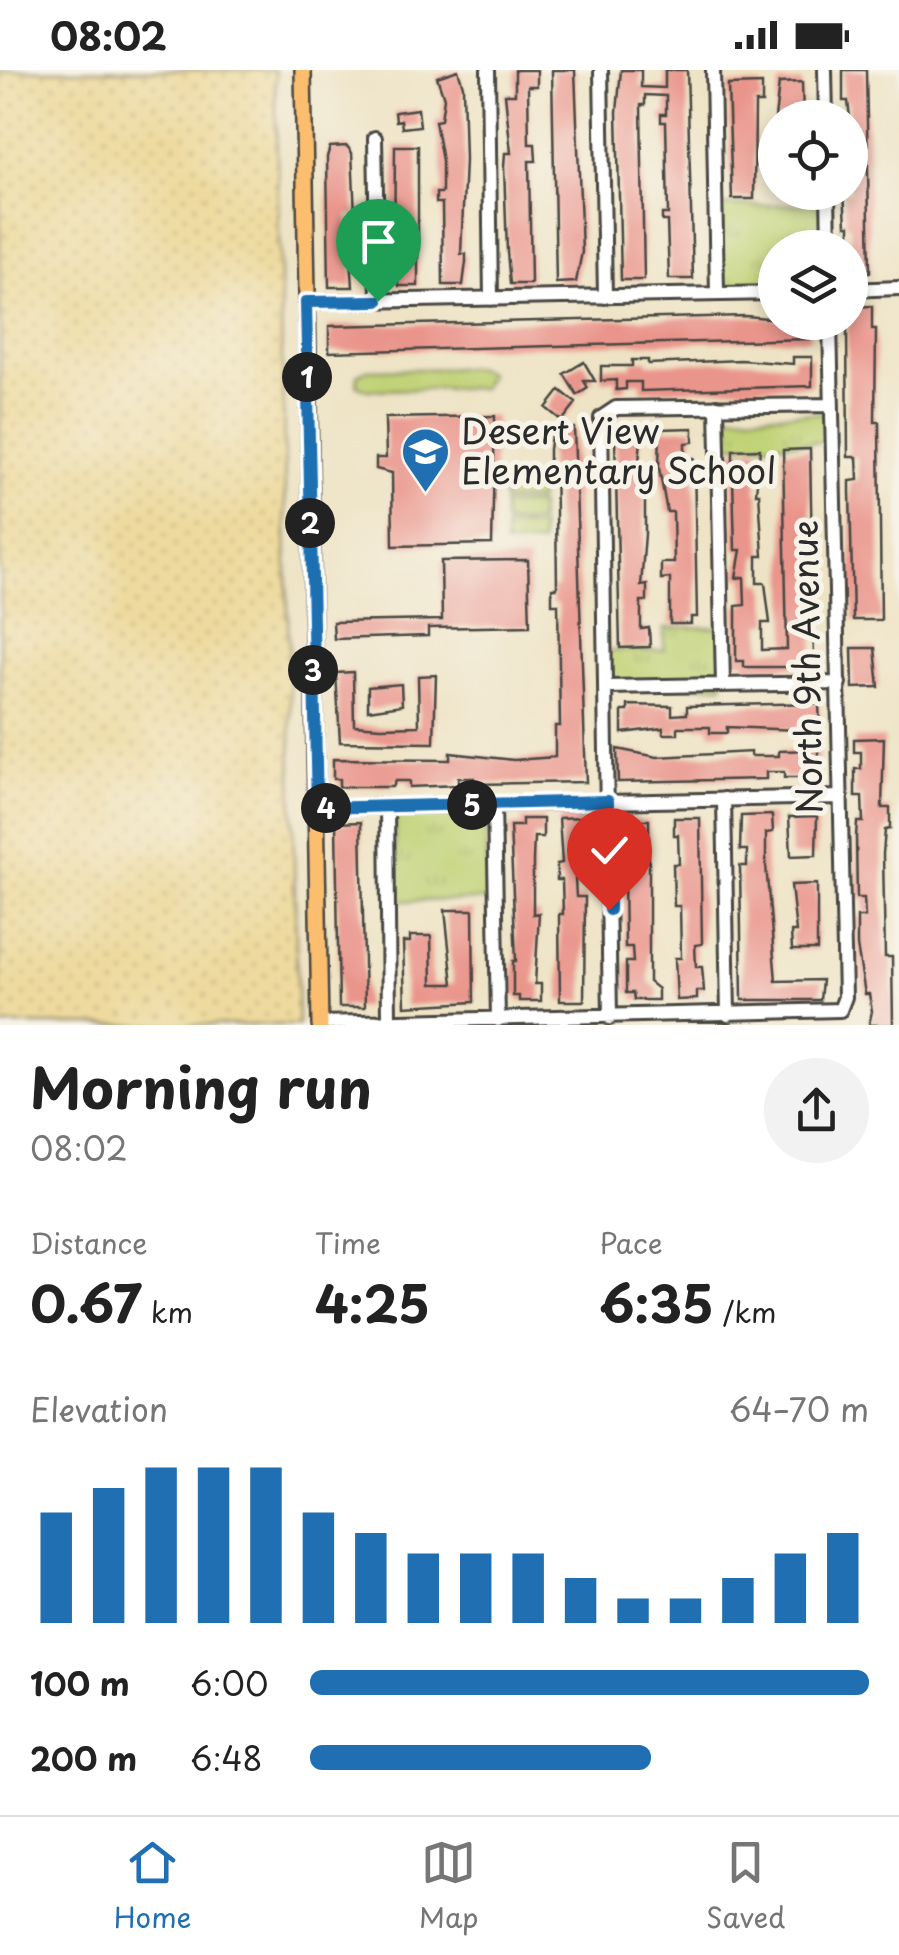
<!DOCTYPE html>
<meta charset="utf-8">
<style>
:root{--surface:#fff;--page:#f2f2f2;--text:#222;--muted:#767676;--line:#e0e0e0;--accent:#1f6fb2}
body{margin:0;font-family:"Playpen Sans",sans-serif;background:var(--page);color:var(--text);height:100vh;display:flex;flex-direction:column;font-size:38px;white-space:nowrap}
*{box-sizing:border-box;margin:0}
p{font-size:32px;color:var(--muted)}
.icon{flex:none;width:55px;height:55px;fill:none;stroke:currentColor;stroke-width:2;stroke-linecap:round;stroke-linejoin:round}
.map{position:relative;height:955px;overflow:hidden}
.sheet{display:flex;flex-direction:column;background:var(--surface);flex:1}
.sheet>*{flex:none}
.buttons{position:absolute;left:758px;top:30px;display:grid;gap:20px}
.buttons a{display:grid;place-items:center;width:110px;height:110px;border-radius:50%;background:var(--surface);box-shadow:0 5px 15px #0003;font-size:50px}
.pin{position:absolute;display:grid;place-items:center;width:85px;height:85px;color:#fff;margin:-102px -42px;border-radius:50% 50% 50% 0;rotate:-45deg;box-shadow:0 0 10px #0007}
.pin .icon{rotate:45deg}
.km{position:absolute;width:50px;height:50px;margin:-25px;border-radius:50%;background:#222;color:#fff;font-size:28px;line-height:50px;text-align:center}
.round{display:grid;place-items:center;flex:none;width:105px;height:105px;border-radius:52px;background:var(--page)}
.overview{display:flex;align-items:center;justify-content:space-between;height:170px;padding:0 30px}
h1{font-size:55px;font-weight:700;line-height:75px}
.figures{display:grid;grid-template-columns:repeat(3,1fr);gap:15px;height:170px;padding:10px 30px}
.figures div{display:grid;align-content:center}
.figures b{font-size:50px;font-weight:700}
.figures small{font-size:28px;font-weight:400}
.figures p{font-size:28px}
.chart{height:280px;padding:20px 30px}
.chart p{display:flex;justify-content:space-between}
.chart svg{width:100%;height:180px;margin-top:10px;stroke:var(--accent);stroke-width:6}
ul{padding:0 30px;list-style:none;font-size:32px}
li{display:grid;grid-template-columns:160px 120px 1fr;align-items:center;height:75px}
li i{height:25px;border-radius:12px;background:var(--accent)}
.status{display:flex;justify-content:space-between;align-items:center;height:70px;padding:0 50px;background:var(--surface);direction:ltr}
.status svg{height:28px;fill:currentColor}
.tabs{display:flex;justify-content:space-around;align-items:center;height:140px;border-top:2px solid var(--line);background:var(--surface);font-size:28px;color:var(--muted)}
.tabs a{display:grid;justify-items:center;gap:5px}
.tabs .selected{color:var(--accent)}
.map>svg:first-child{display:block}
.grass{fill:#c0d274;stroke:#767e50;stroke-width:2.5}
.sand{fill:url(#sand-dots);stroke:#8c8264;stroke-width:2.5}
.park{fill:url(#park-tufts);stroke:#767e50;stroke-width:2.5}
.building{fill:#ea958c}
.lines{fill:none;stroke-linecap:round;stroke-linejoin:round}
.minor-casing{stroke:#484742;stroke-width:18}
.major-casing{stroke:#484742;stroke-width:20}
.minor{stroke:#fff;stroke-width:12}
.major{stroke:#fbbd6e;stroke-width:15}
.route-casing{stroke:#fff;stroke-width:20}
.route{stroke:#1f6fb2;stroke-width:12}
.labels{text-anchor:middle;stroke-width:10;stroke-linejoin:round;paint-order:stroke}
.poi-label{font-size:35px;fill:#2b2b2b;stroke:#f7f3e8;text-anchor:start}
.street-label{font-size:35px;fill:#2b2b2b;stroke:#f7f3e8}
</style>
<div class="status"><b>08:02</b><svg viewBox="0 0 49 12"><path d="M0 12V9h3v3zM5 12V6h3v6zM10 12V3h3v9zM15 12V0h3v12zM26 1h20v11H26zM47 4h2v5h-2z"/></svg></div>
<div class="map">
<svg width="899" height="955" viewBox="0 0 899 955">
<defs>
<pattern id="sand-dots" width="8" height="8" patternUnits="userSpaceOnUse" patternTransform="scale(2.5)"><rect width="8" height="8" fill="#eeda9e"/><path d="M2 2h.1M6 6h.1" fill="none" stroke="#cb8" stroke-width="1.8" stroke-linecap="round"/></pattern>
<pattern id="park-tufts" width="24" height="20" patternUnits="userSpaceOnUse" patternTransform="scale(2.5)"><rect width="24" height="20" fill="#c0d274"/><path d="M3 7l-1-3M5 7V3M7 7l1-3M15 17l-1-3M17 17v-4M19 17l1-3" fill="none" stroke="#a5b465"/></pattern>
</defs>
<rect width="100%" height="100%" fill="#f7f3e8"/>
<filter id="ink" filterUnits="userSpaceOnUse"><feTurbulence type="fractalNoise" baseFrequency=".01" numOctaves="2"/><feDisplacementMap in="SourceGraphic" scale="20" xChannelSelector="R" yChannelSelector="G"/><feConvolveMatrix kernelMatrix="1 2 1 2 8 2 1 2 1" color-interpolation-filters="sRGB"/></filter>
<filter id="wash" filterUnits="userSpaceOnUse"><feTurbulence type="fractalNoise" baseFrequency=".0048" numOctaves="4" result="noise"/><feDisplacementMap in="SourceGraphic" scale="40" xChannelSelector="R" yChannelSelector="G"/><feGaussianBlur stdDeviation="2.25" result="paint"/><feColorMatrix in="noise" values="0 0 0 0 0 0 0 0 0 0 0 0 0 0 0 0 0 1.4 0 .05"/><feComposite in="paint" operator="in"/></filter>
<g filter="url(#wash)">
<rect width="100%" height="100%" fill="#eee3c5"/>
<path class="grass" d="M477,298L489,304L482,318L367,320L357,315L358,305L366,300Z
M538,412L539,430L503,431V413Z
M539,434V452L504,453L503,435Z
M540,456L541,474L505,475V457Z"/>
<path class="sand" d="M0,0H275L298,955H0Z"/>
<path class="park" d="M828,134L829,177L775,178V223L717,224L716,136Z
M824,343L825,372L728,375L727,345Z
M722,557L723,615L606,617L605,581L664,580V558Z
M486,741L487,830L396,831L395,742Z"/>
<g id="blocks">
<path class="building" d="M458,0L463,16L465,90L461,184H466V192L463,215H443L442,133H436V123H442V91L435,51L441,50L444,28L437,7Z
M515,0H537V16H528L529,74H535L536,91H529L531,214H510L507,182L504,96L505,83H511L505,24H515Z
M552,0H575L582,182L576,212L556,213Z
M621,0H641V17L665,18V0H687L693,209H669L667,151H662V144H668L666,52H661V44H666V26L645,25V35H641L644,210H621L617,42Z
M843,0H866L870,202H850V155H846L844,122H850V48L848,31H843Z
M802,12L803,48H775L779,13Z
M762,14V33H755L754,129H732L728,15Z
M418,39L420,56L402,58L401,50L396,51L395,42Z
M347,76L352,83L355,144L348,145L353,217H329L327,87L330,77Z
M395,76H418V216H399L394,194Z
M872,236V259H876L875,352H879L881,550H853L850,422V411L858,410L857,387H848L847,260L850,237Z
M746,246L810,252V269L329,282V256Z
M793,287H812V316L641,321V312H626V319L616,320V310L601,311V296H632V290H648V294L741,290L793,294Z
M584,292L595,311H584L588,318L577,325L564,304Z
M560,320L576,333L562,351L546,338Z
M495,346L492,474L393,476L392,403L376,399V388H386L385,348Z
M574,358L586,712L474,714V708H458V715L409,717V711H395L392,717H339V709H333V689L450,690V683L514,690L555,687V656H560L558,534H552V518H557L556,442L555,398H549V379L552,359Z
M622,358H642L638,404H645V464L641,516L647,515V531H641V559L649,558L650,577L620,578L615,366L622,365Z
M693,358V372L685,373V388H694L697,547H691V554H670V508L661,509V493H674L673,442H667L659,398L660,359Z
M760,379L756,423H759L763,486H757V513H765L770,553H762V580L787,579L783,380L810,379L814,590H808V597H744V591H736V536L745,535L744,507L736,508L741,480H735L733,408H740V391H733V380Z
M528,490L530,556L428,558V566L334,569L333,552L442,550L441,491Z
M852,578H875L879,617L853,618Z
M353,602L354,655L381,657L419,656L418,606L436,605L434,673L340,672L336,603Z
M401,614L402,635L368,640V617Z
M819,633L820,661L727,657V663H710V657H678V664H663V658L622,663V641H628V635L672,636V645L687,644V636Z
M884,668L882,738H890V759L885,760L883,784L885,887H892L893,955H869L872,941L869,924H865L857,876V847H865L864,828H857L856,766L857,752H863L862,727H855V699H861V682H854V669Z
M617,679L657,687L751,682V686H779V681L818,680V702H814V708H784V702H766V709L618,712Z
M772,745L773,762L766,763V795L776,911L822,910L820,930H742L740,796H747V780H740L741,746Z
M817,746L816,785L791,786L789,747Z
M583,747L584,809H575L576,827H585L584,931H560L559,844H563L562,810H557V794L562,793L559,748Z
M674,748H700L702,874L695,875L696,897H702L704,921H697V929L677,930L675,888H681L680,836H674L673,794H679L678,765H674Z
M522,749H543V767H534L533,790V844L539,843L535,914H541V931H519V926H513V891H516L510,756H522Z
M624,750H649V912L658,919V930H634L633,923H626V892H633L632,877H625L624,806L633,805L632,787L624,782Z
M361,752L365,937H339L336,753Z
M817,814V880H792L791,862H796L791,815Z
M445,840H473L474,932L405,936L403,872H410V866H431L432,914H453Z"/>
</g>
</g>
<g filter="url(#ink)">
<use href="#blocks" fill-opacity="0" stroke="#484742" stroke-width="2.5"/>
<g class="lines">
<defs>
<path id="minor" d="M488,0L491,229
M601,0L605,227
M713,0L717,224
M825,0L826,48
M375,68L378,231
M828,122L829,178
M850,220L899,218
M306,232L775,223
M717,336L723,615
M606,617L839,613
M724,729L728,945
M494,734L498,950
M387,736L389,951
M317,738L841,727
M610,948L601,348L616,338L832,335
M320,953L840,940L845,927L830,252"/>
<path id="major" d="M303,0L320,955"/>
</defs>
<use href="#minor" class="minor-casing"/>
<use href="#major" class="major-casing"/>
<use href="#minor" class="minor"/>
<use href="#major" class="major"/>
</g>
</g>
<g class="lines" filter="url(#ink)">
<defs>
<path id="route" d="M378,231L306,232L317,738L608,731L609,840"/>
</defs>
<use href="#route" class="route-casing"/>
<use href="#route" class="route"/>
</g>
<defs>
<symbol id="school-pin" viewBox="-11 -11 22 30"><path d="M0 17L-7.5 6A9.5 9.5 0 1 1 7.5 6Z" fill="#1f6fb2" stroke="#f7f3e8"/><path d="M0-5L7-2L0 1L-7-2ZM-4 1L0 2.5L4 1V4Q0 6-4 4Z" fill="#fff"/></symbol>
</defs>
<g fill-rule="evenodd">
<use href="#school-pin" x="398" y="354" width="55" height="75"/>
</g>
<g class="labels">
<g class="poi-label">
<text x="461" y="374">Desert View<tspan x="461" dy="40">Elementary School</tspan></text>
</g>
<g class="street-label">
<text transform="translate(808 597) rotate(-91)" y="12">North 9th Avenue</text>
</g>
</g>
</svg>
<div class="buttons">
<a><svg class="icon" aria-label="locate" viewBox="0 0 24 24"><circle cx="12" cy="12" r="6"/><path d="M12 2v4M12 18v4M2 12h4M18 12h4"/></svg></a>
<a><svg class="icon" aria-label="layers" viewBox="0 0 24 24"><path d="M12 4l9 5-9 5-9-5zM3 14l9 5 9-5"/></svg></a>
</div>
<div class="pin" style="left:378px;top:231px;background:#1e9e55"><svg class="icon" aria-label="arrive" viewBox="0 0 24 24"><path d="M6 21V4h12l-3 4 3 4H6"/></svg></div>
<div class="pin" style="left:609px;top:840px;background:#d93025"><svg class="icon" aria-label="check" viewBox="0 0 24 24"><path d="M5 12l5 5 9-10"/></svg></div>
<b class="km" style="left:307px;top:307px">1</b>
<b class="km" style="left:310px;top:453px">2</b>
<b class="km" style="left:313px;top:600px">3</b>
<b class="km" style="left:326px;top:738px">4</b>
<b class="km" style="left:472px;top:735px">5</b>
</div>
<section class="sheet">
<div class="overview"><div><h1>Morning run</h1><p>08:02</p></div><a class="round"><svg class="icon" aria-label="share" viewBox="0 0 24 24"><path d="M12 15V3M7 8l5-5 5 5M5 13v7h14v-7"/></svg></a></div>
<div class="figures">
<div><p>Distance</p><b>0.67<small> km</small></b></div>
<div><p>Time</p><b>4:25</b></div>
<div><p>Pace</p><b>6:35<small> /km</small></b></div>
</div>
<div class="chart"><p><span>Elevation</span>64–70 m</p>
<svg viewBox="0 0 160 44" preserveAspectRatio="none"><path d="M5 44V17M15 44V11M25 44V6M35 44V6M45 44V6M55 44V17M65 44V22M75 44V27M85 44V27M95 44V27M105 44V33M115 44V38M125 44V38M135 44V33M145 44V27M155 44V22"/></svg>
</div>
<ul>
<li><b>100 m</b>6:00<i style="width:100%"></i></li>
<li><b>200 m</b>6:48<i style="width:61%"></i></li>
</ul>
</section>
<nav class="tabs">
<a class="selected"><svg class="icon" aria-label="home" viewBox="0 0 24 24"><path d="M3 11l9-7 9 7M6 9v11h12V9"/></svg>Home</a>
<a><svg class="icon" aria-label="map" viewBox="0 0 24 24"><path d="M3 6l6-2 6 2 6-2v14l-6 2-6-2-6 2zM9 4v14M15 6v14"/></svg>Map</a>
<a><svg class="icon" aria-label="saved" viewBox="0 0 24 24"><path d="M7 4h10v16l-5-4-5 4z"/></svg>Saved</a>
</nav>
